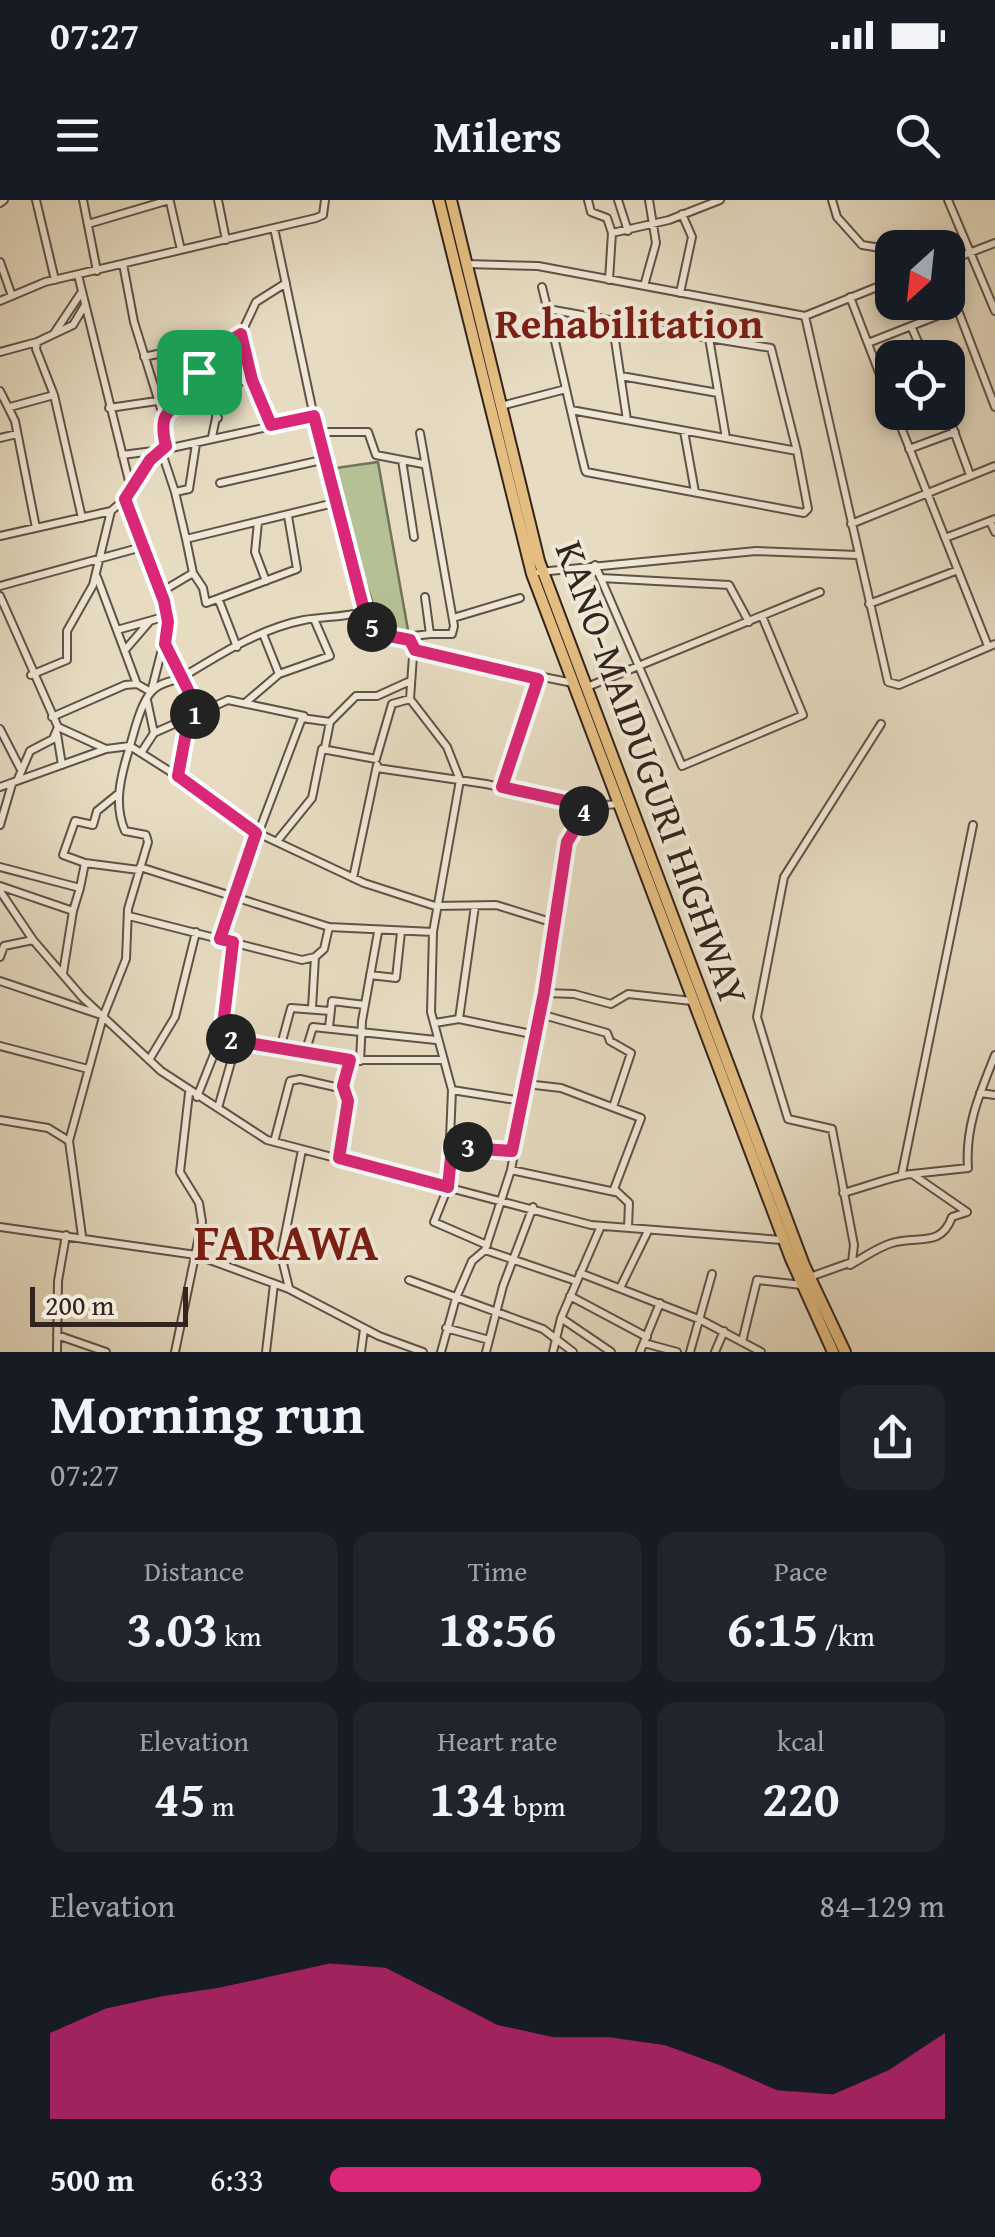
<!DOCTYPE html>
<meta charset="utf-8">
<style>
:root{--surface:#171b24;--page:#20242c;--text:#f1f3f6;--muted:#9ea1a6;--accent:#db2777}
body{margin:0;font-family:"Gentium Book Plus",serif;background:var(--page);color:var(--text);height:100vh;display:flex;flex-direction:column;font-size:38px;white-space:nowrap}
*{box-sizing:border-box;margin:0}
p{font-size:32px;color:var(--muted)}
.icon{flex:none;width:55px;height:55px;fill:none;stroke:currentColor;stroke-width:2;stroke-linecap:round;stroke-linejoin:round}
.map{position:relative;height:1152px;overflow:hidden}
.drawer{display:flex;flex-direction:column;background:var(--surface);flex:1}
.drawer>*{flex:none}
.needle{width:65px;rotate:207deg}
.fabs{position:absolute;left:875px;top:30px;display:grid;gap:20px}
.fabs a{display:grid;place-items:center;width:90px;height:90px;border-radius:20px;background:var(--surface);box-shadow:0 5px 15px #0003;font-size:50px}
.scale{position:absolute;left:30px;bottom:25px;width:158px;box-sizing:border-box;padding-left:10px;border:5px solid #34241e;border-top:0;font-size:28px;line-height:35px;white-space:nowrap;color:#34241e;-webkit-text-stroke:8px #efe8d7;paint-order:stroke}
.pin{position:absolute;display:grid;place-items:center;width:85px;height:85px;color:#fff;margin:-42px;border-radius:20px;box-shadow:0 5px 15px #0006}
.km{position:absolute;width:50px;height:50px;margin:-25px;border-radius:50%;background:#222;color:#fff;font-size:28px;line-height:50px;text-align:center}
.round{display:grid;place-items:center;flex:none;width:105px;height:105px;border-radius:20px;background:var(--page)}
.overview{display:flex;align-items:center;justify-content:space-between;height:170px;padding:0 50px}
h1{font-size:55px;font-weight:700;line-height:75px}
.figures{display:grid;grid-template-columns:repeat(3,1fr);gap:15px;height:170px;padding:10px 50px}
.figures div{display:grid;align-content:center;border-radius:20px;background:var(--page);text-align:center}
.figures b{font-size:50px;font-weight:700}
.figures small{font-size:28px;font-weight:400}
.figures p{font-size:28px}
.chart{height:280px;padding:20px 50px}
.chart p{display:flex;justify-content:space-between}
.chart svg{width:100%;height:180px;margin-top:10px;fill:var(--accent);opacity:.7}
ul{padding:0 50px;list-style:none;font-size:32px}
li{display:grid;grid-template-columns:160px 120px 1fr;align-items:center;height:75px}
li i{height:25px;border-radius:12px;background:var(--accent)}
.status{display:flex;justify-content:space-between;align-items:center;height:70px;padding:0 50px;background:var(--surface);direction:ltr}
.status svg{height:28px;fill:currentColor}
header{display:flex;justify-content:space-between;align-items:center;height:130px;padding:0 50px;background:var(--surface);font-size:45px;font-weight:700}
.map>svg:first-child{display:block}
.green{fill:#b5c094;stroke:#747259;stroke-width:2.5}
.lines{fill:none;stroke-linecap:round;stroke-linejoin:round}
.minor-casing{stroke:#615247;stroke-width:10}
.highway-casing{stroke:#34241e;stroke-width:14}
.minor{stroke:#efe8d7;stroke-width:6}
.highway{stroke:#e4be81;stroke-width:10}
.route-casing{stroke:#fff;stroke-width:20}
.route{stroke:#db2777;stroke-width:12}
.labels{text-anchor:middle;stroke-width:8;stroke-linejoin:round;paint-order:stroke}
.street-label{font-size:40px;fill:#34241e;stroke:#efe8d7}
.neighbourhood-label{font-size:42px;font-weight:bold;fill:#7a1f14;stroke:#efe8d7}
.district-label{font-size:50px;font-weight:bold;fill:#7a1f14;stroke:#efe8d7}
</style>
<div class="status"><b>07:27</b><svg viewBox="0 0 49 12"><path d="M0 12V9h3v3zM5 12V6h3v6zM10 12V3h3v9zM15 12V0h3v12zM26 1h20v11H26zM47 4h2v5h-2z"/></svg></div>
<header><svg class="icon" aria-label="menu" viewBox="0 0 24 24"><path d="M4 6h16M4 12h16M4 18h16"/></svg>Milers<svg class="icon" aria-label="search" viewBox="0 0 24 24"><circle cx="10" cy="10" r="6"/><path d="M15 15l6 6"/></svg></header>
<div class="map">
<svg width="995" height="1152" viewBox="0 0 995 1152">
<rect width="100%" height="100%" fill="#e7dcc2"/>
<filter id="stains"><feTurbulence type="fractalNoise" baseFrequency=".002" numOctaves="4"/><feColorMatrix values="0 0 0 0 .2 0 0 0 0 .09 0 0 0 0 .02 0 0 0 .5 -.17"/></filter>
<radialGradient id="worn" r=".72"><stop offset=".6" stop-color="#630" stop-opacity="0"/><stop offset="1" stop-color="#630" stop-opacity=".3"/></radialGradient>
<path class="green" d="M378,262L408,430L383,435L329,269Z"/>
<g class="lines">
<defs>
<path id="minor" d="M36,0L55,80
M83,0L97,71
M218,0L226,40
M588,0L591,12L607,18L612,33L609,80
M618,0L628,31
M832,0L837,17L862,45L887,49L892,57
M948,0L995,111
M170,2L181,50
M0,3L4,0
M88,24L169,0
M274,28L314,217L365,411L378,437L410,440L415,451
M612,33L669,20L720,0
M948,61L995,43
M0,62L12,96
M123,64L134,122L163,215
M467,64L538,66L805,116L888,482L899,485L995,444
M78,75L130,285
M286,83L256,102L241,134L212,153L202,165L194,192C172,209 162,212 165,242L171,248L314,217
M948,84L995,207
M644,86L656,43L649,0
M542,87C557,147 570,209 585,270L586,272L804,313L808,309L797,251L571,210
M680,93L692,37L682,14
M850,97L892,206
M0,101L45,82L316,18L323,15L325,0
M548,109L709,138
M805,116L892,81
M612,120L627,220
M911,126L925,158
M55,132L81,93
M241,134L252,180
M868,143L957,108
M0,152L37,142
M144,157L229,138
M621,176L718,193
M200,184L218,218
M197,187L252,180L271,225
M0,191L15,221L36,328
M501,206L566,189
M10,207L54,195
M109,208L157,201
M895,212L988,446
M947,212L970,275
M684,231L695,292
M319,232H368L376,255L423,264
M420,233L454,426L452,434H430
M212,237L223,184
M0,238L17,234
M726,238L709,138L771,148L797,251
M909,249L955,232
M122,255L161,250L175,292
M402,260L414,337
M220,283L326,259
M82,318L54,195L36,149L37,142L73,125L85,105
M990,321L995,332
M258,322L255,352L266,381
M851,324L995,266
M0,336L111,311L125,299
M945,338L995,319
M186,339L175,292L189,289L196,244
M595,365L682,566L803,515L762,416
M539,372L756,351L857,355
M97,377L137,484
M601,378L729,385L749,422
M0,386L142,347
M161,392L193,373
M0,396L58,527L53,539L30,551L18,579
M217,399L297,369L288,316
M869,404L958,370
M453,418L520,398
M117,430L167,416
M405,437L430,434L425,397
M166,445L199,512
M237,447L220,403L217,399L206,403L203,388L193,373L186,339L338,302
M125,450L150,421
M279,474L330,456L314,419
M31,475L67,460V431L93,385L111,311
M587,487L820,392
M147,500L154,533
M245,503L279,474L263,434
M52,517L125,485L137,484L151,492L169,422L125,299L140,273L166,246
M58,527L106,549
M0,529L20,568
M57,534L62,565
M325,547L330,522L356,496H377L408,482
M141,553L154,533L228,500L304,516
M377,568L486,584L589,606L620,604
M177,576L189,516
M0,587L106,549L130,546L193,586L245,627L364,683L435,706L496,705L554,723
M502,587L538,479
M0,625L12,584
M258,634L302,518L330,522
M278,640L312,598L322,549L376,559L392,504L410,499
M85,663L139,670
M0,667L80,688L85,663L63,655L75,621L93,625L97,611L118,594
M140,667L329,727L433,732
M353,678L377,565
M0,686L73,711L63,773
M0,691L33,740L82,797L161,871L267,940L591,1025L782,1040
M73,711L80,688
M129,716L302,760L315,757
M219,739L256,633
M233,741L222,834L226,837L350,860H444
M0,757L4,746L33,740
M370,775L396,778L401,732
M0,781L98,814
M545,793L574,794L611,804L628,794L692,801
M312,808L315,757L324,749L329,727
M540,814L607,833L610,841L631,853L613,907
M459,819L475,706
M435,823L459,819L536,835
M329,827L332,801L365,805
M281,845L291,808L330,811
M0,846L88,869
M306,850L313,827L436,840
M149,860L175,817L196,732
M360,861L362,821L378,732
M526,884L561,888L641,918L614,989L629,1003L628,1027
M452,890L522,901
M980,893L995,895
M197,897L222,834
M218,908L237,841
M0,920L48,928L69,941
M274,942L290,881L300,879L344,889
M452,947L511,951
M339,958L349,897L343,886L350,860
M511,970L615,992
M902,973L973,625
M912,974L968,968C965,926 980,893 995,855
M843,993C859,989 903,973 912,974L967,1012
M0,1027L196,1055L289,1089L379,1136L423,1152
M82,1036L69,941L103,817L126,759L128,709L148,642L146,635L125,631C114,606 120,580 127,556C133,538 139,505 152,491C161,481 175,482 186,475C222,453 262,428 304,420C325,416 344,418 365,411
M487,1045L434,1022L448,987L452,890L431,812L433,732L460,580L447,547L410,499L413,456L415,451L573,483
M485,1050L576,1081
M850,1065C863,1058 878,1047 892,1043C918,1035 941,1048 952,1017L967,1012
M580,1073L701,1120L761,1152
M810,1077L852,1062L854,1045L832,929L788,919L757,817L784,677L881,524
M409,1080L543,1129L573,1152
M289,1088L281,1055L302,950
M620,1088L647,1033
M570,1096L647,1137
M561,1118L611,1152
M446,1128L489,1140
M57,1135L106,1152
M742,1142L757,1080L802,1085
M644,1143L677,1152
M57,1152L58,1081L66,1035
M175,1152L202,1022L199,1003L180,972L189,893
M266,1152L274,1084
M361,1152L364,1129
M441,1152L456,1098L472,1061L485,1050L511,970L544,793L562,664L571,631L589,606
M486,1152L503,1086L533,1007
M553,1152L561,1118L601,1026
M640,1152L660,1103
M690,1152L712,1074
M715,1152L724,1131"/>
<path id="highway" d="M439,0L532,374L791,1059L833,1152
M451,0L539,361L804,1065L845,1152"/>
</defs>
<use href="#minor" class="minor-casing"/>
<use href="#highway" class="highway-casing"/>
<use href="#minor" class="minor"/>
<use href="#highway" class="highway"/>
</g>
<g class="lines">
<defs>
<path id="route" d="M241,134L252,180L271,225L314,216L364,410L374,433L410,440L415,450L538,479L502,587L589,606L567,642L544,793L512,951L452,947L448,987L339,958L348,901L343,886L350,860L237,841L222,834L233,742L220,739L256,633L178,576L189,516L199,512L165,444L168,422L164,401L125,299L150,260L166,246C157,210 171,210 194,192L202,165L212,152Z"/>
</defs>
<use href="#route" class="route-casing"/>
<use href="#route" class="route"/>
</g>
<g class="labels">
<g class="street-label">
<text transform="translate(652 573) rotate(70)" y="14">KANO-MAIDUGURI HIGHWAY</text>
</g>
<g class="neighbourhood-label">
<text x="629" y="138">Rehabilitation</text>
</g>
<g class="district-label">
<text x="286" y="1060">FARAWA</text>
</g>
</g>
<rect width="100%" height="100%" filter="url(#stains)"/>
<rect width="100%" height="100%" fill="url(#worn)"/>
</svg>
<div class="fabs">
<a><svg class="needle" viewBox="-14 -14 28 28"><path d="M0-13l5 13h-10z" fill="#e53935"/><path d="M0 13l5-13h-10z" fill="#9ea1a6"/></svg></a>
<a><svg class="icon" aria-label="locate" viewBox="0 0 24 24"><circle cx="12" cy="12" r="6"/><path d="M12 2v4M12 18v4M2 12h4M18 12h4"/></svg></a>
</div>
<div class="scale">200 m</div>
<div class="pin" style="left:199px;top:172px;background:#1e9e55"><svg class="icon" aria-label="arrive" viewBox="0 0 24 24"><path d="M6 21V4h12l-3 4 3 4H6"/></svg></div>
<b class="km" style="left:195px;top:514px">1</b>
<b class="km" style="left:231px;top:839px">2</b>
<b class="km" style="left:468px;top:947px">3</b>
<b class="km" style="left:584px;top:611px">4</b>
<b class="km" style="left:372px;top:427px">5</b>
</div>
<section class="drawer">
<div class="overview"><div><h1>Morning run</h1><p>07:27</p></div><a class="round"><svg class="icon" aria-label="share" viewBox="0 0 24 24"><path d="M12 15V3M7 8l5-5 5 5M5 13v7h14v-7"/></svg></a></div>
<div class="figures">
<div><p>Distance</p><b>3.03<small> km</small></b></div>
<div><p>Time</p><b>18:56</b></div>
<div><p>Pace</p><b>6:15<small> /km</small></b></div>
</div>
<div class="figures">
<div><p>Elevation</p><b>45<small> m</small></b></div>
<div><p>Heart rate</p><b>134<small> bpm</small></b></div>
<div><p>kcal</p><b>220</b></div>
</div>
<div class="chart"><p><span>Elevation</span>84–129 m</p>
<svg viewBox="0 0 160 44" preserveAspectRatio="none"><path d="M0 44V23L10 17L20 14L30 12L40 9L50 6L60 7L70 14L80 21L90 24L100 24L110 26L120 31L130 37L140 38L150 32L160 23V44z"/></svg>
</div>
<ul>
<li><b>500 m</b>6:33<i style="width:70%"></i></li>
</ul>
</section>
